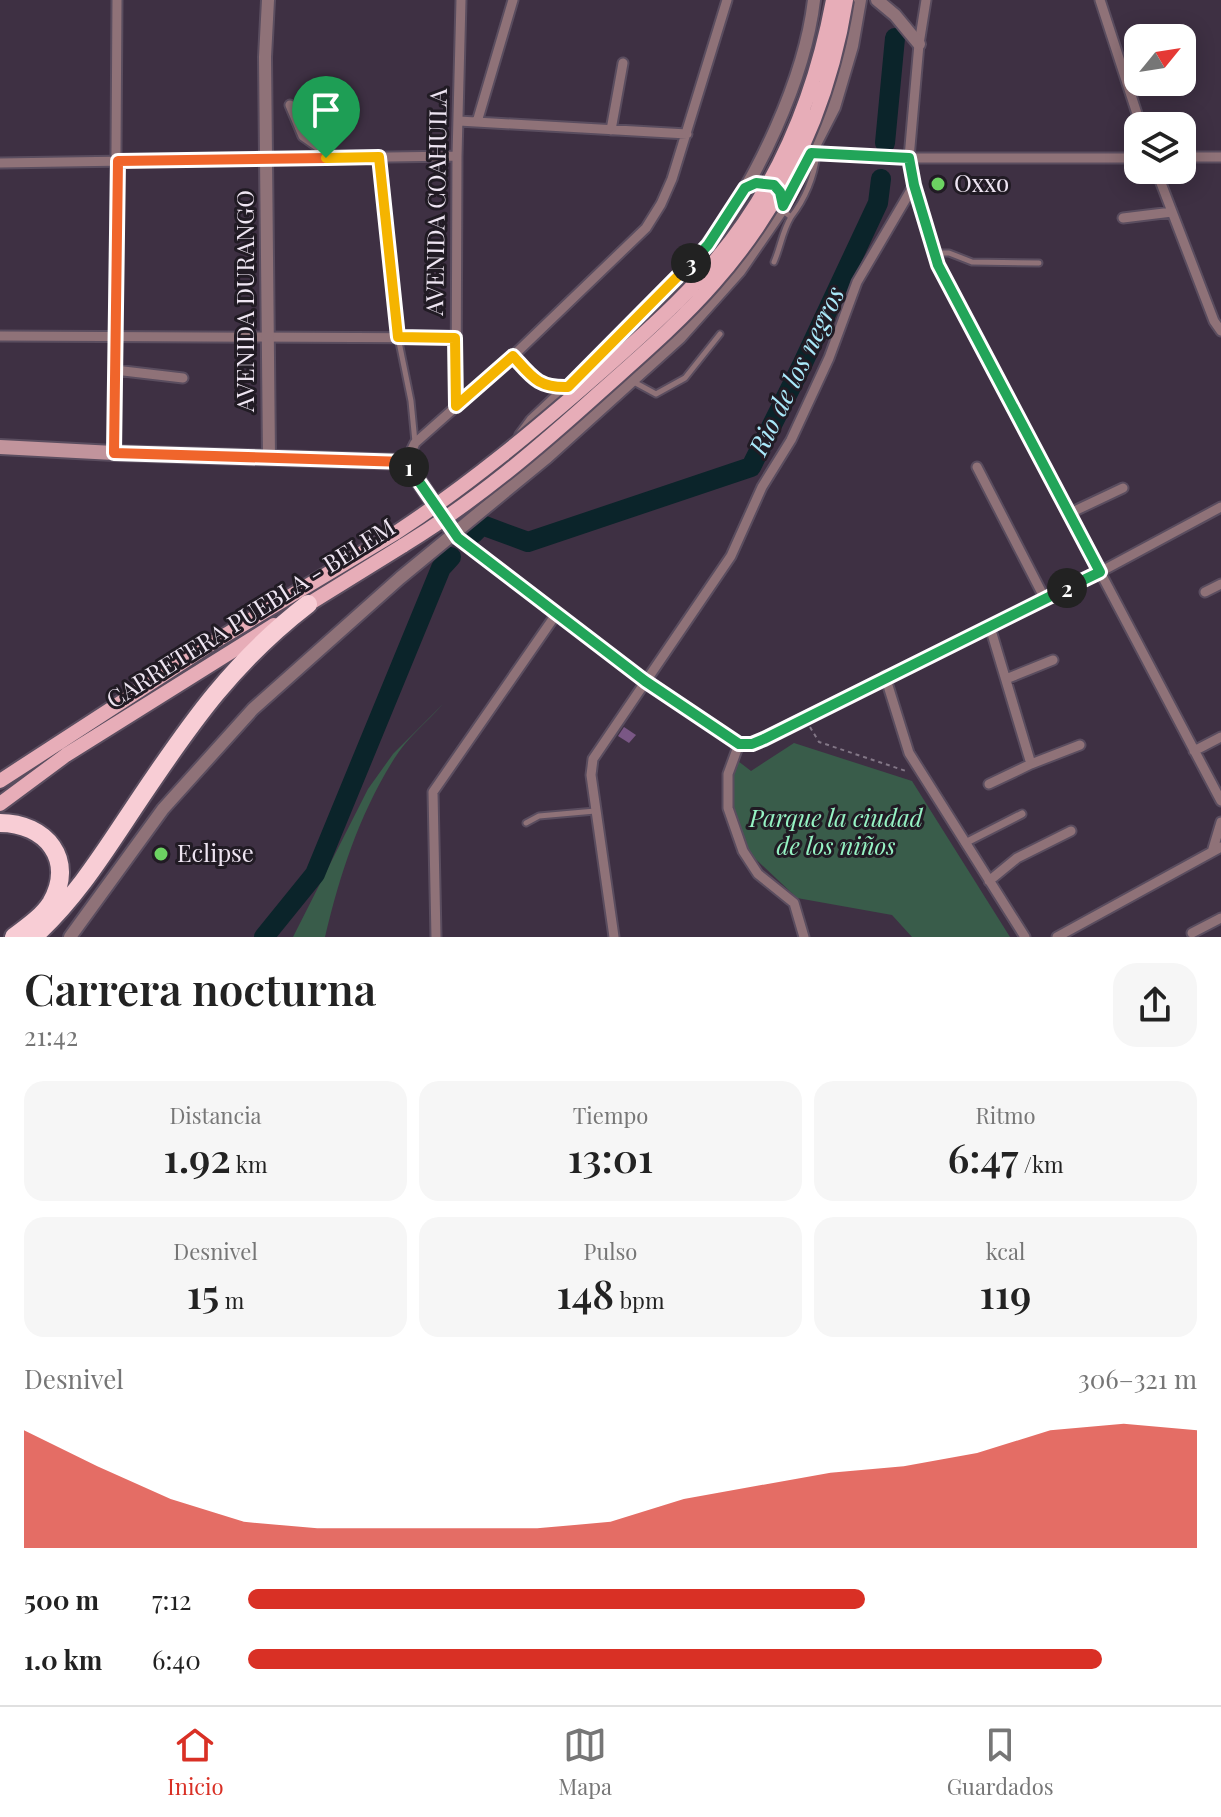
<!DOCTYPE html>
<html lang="es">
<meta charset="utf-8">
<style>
:root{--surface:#fff;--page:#f6f6f6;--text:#222;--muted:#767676;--line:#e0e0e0;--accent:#d93025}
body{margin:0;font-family:"Playfair Display",serif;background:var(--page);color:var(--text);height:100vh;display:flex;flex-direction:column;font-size:30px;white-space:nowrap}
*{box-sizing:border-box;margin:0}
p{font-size:26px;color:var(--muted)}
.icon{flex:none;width:44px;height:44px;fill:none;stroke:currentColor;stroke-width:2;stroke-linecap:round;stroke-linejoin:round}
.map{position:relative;height:937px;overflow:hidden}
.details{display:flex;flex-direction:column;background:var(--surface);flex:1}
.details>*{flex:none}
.needle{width:52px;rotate:60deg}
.buttons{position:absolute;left:1124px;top:24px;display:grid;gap:16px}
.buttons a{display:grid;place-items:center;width:72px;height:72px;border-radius:16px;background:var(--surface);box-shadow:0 4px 20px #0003;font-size:40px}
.pin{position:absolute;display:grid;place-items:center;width:68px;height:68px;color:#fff;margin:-82px -34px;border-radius:50% 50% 50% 0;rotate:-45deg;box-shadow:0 0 8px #0007}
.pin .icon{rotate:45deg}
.km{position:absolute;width:40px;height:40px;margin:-20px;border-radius:50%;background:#222;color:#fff;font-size:22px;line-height:40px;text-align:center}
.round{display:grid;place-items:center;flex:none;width:84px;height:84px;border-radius:24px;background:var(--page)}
.head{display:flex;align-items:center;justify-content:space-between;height:136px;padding:0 24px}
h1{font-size:44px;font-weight:600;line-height:60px}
.figures{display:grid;grid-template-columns:repeat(3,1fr);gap:12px;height:136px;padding:8px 24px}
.figures div{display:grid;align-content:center;border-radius:20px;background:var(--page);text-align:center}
.figures b{font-size:40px;font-weight:600}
.figures small{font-size:22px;font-weight:400}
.figures p{font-size:22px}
.chart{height:224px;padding:16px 24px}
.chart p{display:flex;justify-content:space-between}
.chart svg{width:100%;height:144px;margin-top:8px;fill:var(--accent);opacity:.7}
ul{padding:0 24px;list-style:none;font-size:26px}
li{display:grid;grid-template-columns:128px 96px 1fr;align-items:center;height:60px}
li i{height:20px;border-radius:10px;background:var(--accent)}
.tabs{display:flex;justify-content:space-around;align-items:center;height:112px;border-top:2px solid var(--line);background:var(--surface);font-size:22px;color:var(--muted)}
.tabs a{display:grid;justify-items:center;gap:4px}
.tabs .current{color:var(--accent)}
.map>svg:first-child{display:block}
.green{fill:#395c4a}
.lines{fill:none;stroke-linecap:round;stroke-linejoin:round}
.river{stroke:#0b242a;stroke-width:20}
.building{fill:#7a5785}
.service-casing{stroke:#5a4d5f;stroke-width:9}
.pedestrian-casing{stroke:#5a4d5f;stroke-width:11}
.minor-casing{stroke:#5a4d5f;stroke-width:13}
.tertiary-casing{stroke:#5a4d5f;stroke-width:16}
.secondary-casing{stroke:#5a4d5f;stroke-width:18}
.primary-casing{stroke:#5a4d5f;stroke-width:18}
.motorway-casing{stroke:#5a4d5f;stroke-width:22}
.path{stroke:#827686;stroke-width:2;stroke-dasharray:4 4;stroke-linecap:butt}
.service{stroke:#8f7278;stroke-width:5}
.pedestrian{stroke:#8f7278;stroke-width:7}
.minor{stroke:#8f7278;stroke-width:9}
.tertiary{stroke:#8f7278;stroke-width:12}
.secondary{stroke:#c1949c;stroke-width:14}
.primary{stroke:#e7adb8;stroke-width:14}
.motorway{stroke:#f8cdd5;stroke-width:18}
.primary-bridge-casing{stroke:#5a4d5f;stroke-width:18;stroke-linecap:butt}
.primary-bridge{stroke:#e7adb8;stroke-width:14}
.split-1-casing{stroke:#fff;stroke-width:16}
.split-2-casing{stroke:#fff;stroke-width:16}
.split-3-casing{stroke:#fff;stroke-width:16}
.split-4-casing{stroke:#fff;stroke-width:16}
.split-1{stroke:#f0652b;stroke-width:10}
.split-2{stroke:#22a559;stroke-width:10}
.split-3{stroke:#22a559;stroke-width:10}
.split-4{stroke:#f5b400;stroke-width:10}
.poi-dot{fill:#6cd362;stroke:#211b24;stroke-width:3}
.labels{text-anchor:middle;stroke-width:6;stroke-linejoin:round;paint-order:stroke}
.poi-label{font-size:24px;fill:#eee5f2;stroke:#211b24;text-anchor:start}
.street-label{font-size:24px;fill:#eee5f2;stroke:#211b24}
.park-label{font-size:24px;font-style:italic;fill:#96f3c4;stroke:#211b24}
.water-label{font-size:26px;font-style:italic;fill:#aae8f9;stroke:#211b24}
</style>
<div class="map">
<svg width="1221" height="937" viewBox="0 0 1221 937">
<rect width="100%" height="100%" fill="#3e3043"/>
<path class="green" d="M443,704C427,722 406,739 394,759C359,815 340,874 325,937H293L368,789L393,754Z
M794,743L912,781L1010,937H912L892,915L797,898L746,850L730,805V775L738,761L751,771Z"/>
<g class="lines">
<path class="river" d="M885,143L895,38
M473,534L482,525L528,542L751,467L802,365L878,203L881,179
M264,937L315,874L441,568L451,557"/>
</g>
<path class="building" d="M624,727L636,735L629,743L618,736Z"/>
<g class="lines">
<defs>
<path id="service" d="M791,217C805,199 814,177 817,154
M936,253H949L972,262L1039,263
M774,262C781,246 782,232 791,217L782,210
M398,337L411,401L415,442
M514,357C530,375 538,388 564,387
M632,381L656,394L685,378L720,334
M526,823L539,816L595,811"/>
<path id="pedestrian" d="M965,843L1022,814"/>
<path id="minor" d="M926,0L919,44L909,158L914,185L938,265L1221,801
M1100,0L1141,126
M290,105L303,136L323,150L326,158
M459,121L687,134
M477,122L513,0
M611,130L623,63
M811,153L909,158H1138
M379,157L398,337
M1182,157H1221
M0,163L457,156
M1156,170L1214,321L1221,331
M1123,218L1172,212
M0,336L455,338
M115,370L183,378
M456,406L457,156L461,0
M114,453L117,0
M406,462L415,443L513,356L646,228L661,204L672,179L727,0
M977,467L1045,599
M1068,514L1123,488
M453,532L645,681L739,744H752L1100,572L1221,507
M1205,592L1221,584
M990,627L1031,764
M885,676L909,753L1025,937
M1006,679L1053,660
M739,744L728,774V808L743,851L758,874L794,903L804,937
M1194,751L1221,737
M989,784L1031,764L1080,745
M1212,852L1221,822
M989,881L1017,858L1071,831
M1192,933L1221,918
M436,937L433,792L557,613
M614,937L591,775L593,759L731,556L762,487L791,440L829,358L857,282L914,185
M1057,937L1221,847"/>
<path id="tertiary" d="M268,0L265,57L269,457
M877,0L895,15L919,44
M521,436L532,421C578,378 624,335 667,289C681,274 696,260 708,244C757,182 805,78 814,0
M70,937L163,809L253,709L400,578L547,457L680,337L739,271L781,210L834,107L852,46L860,0"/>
<path id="secondary" d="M0,447L114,453L406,462L453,532"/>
<path id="primary" d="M299,610L404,545
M0,781L214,642L397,532
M0,804L66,755L274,625"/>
<path id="motorway" d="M0,823C46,823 76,860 51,903C42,917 27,927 14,937
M33,937C77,898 108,846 141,797C192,721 234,661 308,604"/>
</defs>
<use href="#service" class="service-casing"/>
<use href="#pedestrian" class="pedestrian-casing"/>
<use href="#minor" class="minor-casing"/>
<use href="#tertiary" class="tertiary-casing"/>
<use href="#secondary" class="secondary-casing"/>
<use href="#primary" class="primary-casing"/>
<use href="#motorway" class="motorway-casing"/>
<path class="path" d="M810,727L819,742L906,771"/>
<use href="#service" class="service"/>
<use href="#pedestrian" class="pedestrian"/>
<use href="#minor" class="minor"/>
<use href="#tertiary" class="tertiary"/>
<use href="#secondary" class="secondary"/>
<use href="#primary" class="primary"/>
<use href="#motorway" class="motorway"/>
<defs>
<path id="primary-bridge" d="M397,532C470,484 536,429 602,371C653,326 705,280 744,223C790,156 818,80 833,0
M404,545C476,501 538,448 600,392C639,357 680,322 714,283C786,201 829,107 846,0"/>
</defs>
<use href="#primary-bridge" class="primary-bridge-casing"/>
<use href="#primary-bridge" class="primary-bridge"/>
</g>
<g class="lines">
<defs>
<path id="split-1" d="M326,158L118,161L114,453L406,462L409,467"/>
<path id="split-2" d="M409,467L458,538L645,681L739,744H752L764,739L1067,588"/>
<path id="split-3" d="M691,263L708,245L745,188L756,183L774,185L780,192L783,206L811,153L909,158L914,185L938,265L1100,572L1067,588"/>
<path id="split-4" d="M326,158L379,157L398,337L455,338L456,406L513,356C532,377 538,388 568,387L691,263"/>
</defs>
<use href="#split-1" class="split-1-casing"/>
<use href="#split-2" class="split-2-casing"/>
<use href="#split-3" class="split-3-casing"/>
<use href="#split-4" class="split-4-casing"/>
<use href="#split-1" class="split-1"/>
<use href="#split-2" class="split-2"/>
<use href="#split-3" class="split-3"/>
<use href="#split-4" class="split-4"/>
</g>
<g class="poi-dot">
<circle cx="938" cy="184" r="8"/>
<circle cx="161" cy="854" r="8"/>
</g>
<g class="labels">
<g class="poi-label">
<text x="954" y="192">Oxxo</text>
<text x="177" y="862">Eclipse</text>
</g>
<g class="street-label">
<text transform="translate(437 202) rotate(-89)" y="8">AVENIDA COAHUILA</text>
<text transform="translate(246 301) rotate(-90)" y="8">AVENIDA DURANGO</text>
<text transform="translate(251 614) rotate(-32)" y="8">CARRETERA PUEBLA - BELEM</text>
</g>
<g class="park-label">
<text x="836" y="827">Parque la ciudad<tspan x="836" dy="28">de los niños</tspan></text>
</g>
<g class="water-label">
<text transform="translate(797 371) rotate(-64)" y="9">Rio de los negros</text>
</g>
</g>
</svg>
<div class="buttons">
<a><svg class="needle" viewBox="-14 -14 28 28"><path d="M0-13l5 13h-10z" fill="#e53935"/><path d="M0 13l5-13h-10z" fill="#767676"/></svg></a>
<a><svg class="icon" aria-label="layers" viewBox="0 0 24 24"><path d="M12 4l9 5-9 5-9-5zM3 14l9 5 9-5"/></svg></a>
</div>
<div class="pin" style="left:326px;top:158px;background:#1e9e55"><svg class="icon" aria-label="arrive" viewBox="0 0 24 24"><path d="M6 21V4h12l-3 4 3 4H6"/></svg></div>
<b class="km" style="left:409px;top:467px">1</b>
<b class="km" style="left:1067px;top:588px">2</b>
<b class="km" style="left:691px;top:263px">3</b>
</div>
<section class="details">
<div class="head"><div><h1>Carrera nocturna</h1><p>21:42</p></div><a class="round"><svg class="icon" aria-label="share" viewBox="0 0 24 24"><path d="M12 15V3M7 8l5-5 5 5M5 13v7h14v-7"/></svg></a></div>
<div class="figures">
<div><p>Distancia</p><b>1.92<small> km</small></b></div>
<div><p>Tiempo</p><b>13:01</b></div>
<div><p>Ritmo</p><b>6:47<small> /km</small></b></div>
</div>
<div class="figures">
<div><p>Desnivel</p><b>15<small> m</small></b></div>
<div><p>Pulso</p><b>148<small> bpm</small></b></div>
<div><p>kcal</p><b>119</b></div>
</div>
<div class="chart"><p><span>Desnivel</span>306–321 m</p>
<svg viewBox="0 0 160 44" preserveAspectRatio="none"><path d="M0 44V8L10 19L20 29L30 36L40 38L50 38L60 38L70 38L80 36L90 29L100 25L110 21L120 19L130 15L140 8L150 6L160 8V44z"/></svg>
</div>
<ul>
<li><b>500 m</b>7:12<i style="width:65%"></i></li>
<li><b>1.0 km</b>6:40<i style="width:90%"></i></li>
</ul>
</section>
<nav class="tabs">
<a class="current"><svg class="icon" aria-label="home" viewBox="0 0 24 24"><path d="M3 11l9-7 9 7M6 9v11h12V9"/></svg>Inicio</a>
<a><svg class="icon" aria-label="map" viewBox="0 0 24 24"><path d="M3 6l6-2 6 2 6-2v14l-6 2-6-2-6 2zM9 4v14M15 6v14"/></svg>Mapa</a>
<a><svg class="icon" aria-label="saved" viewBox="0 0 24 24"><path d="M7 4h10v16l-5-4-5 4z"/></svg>Guardados</a>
</nav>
